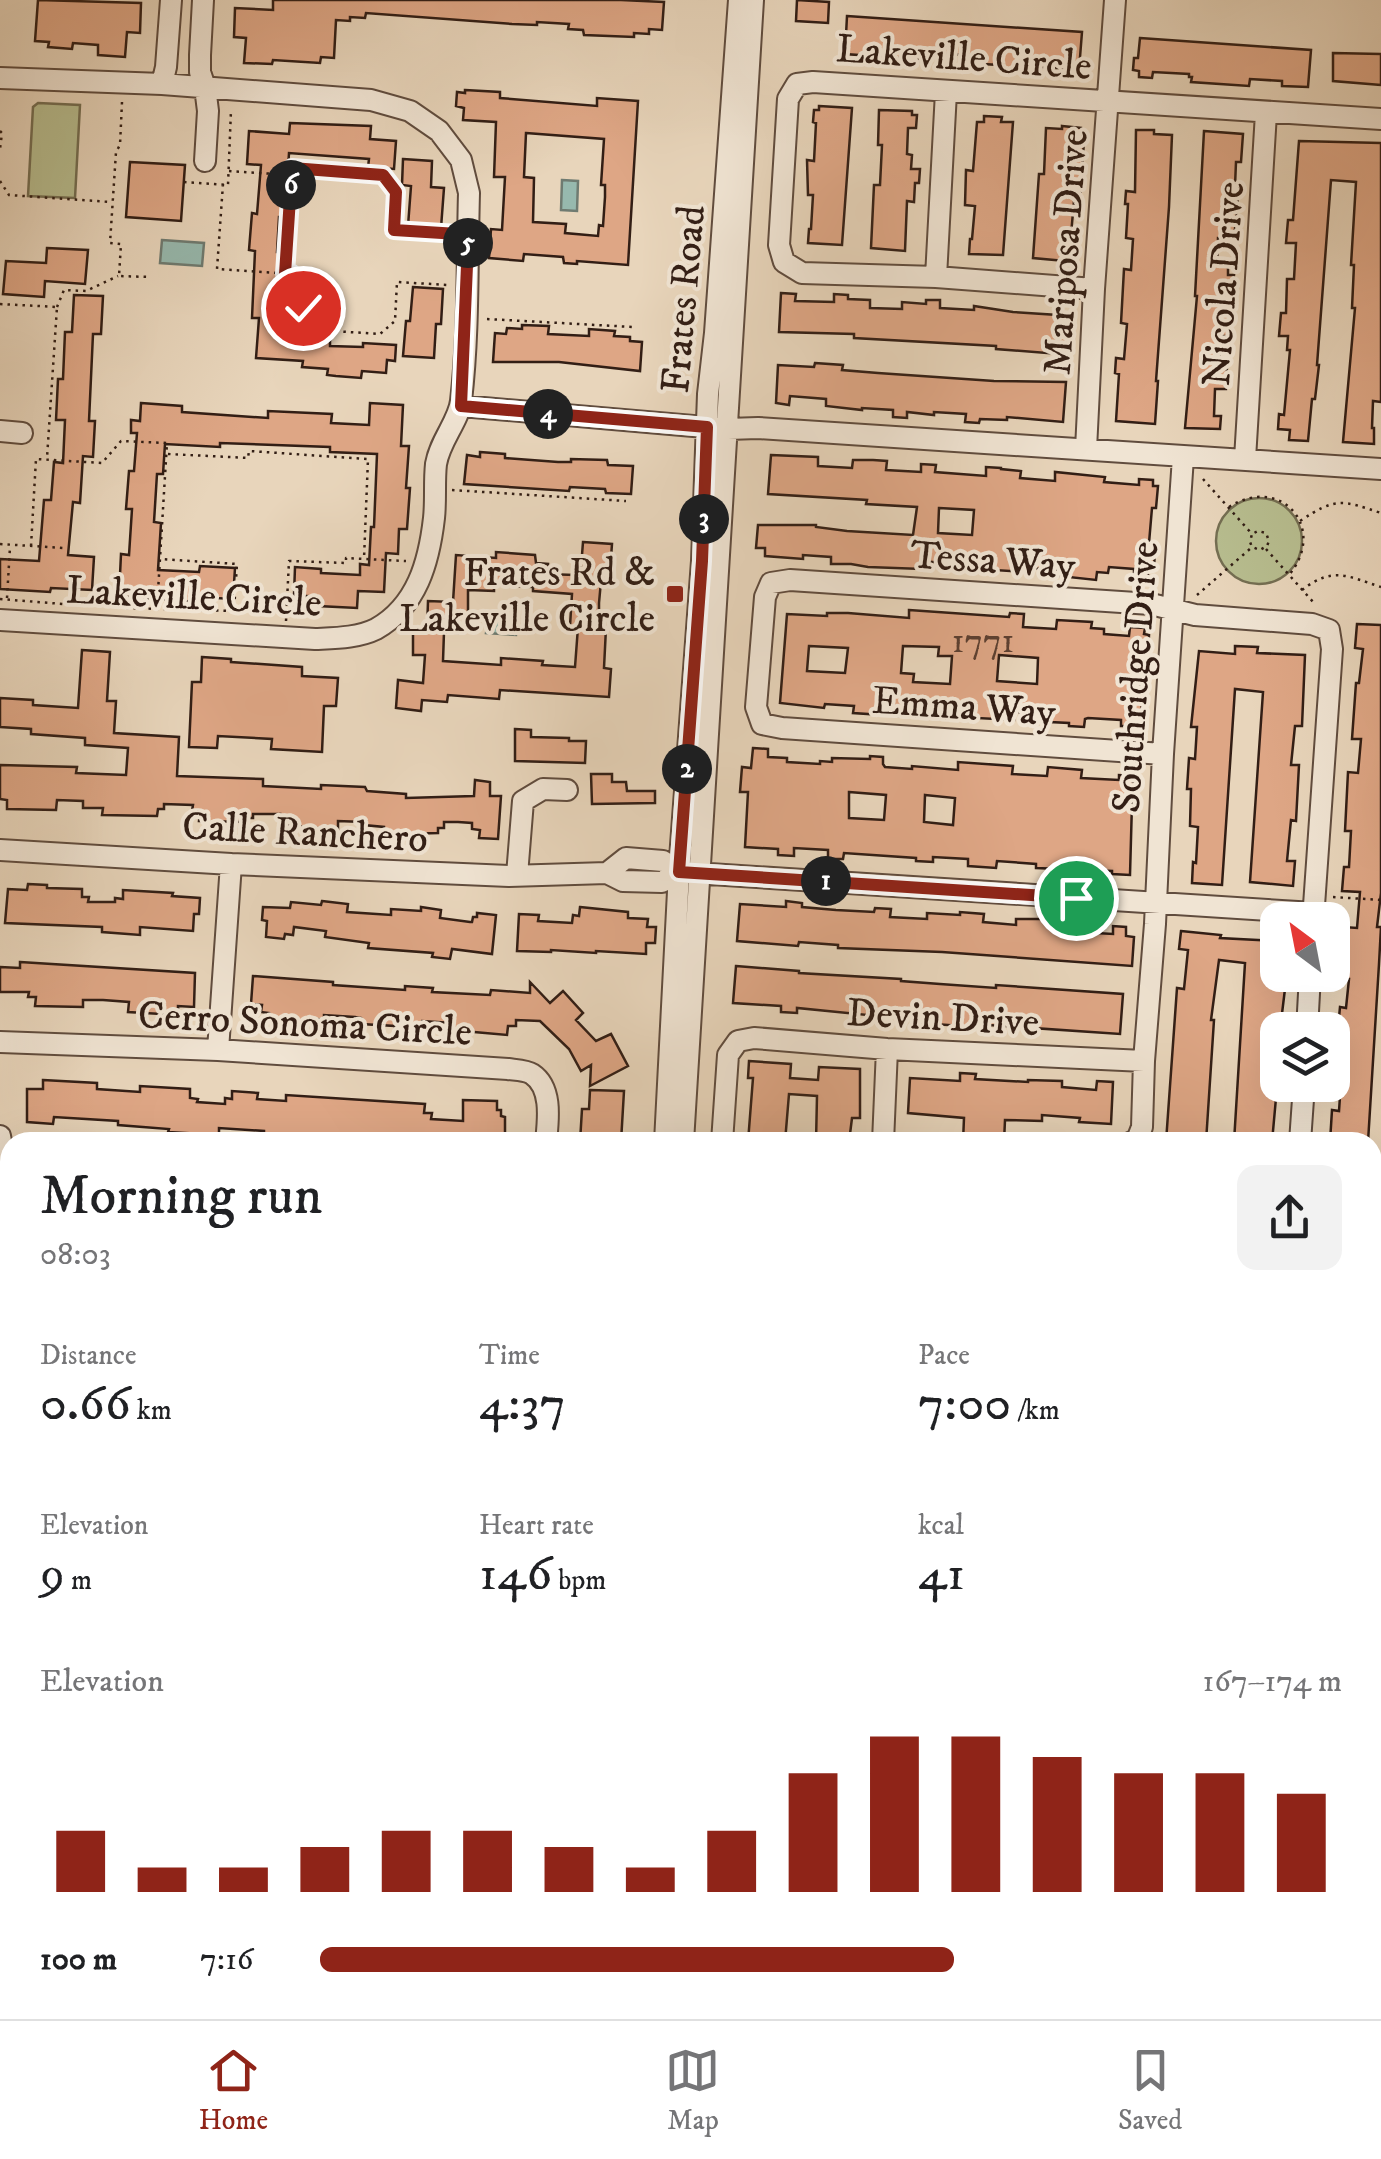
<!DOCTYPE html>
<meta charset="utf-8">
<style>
:root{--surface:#fff;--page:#f2f2f2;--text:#202124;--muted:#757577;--line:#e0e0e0;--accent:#8f2418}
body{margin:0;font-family:"IM FELL DW Pica",serif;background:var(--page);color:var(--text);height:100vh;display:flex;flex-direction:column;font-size:38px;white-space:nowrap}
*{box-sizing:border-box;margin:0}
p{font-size:32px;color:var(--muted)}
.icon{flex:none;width:55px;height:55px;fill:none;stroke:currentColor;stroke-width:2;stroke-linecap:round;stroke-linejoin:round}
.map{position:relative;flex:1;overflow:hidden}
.side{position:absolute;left:0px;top:1132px;width:1382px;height:888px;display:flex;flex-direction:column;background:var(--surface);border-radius:30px 30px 0 0;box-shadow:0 10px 40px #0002}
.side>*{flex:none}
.needle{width:65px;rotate:328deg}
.fabs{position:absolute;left:1260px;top:902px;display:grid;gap:20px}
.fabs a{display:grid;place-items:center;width:90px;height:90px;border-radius:20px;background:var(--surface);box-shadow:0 10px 40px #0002;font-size:50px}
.pin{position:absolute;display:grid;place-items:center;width:85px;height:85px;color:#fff;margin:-42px;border:5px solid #fff;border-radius:50%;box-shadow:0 2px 10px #0007}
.km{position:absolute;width:50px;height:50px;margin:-25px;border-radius:50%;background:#222;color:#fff;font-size:28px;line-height:50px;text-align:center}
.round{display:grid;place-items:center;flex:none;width:105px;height:105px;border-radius:20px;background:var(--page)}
.head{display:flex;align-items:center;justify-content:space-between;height:170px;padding:0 40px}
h1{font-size:55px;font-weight:600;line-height:75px}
.figures{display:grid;grid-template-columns:repeat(3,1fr);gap:15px;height:170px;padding:10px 40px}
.figures div{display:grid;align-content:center}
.figures b{font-size:50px;font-weight:600}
.figures small{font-size:28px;font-weight:400}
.figures p{font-size:28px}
.chart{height:280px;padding:20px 40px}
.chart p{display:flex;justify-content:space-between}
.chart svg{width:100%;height:180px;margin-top:10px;stroke:var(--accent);stroke-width:6}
ul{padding:0 40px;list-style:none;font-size:32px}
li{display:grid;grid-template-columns:160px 120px 1fr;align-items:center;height:75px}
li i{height:25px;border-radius:12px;background:var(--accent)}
.tab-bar{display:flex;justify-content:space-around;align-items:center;height:140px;border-top:2px solid var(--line);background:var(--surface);font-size:28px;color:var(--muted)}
.tab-bar a{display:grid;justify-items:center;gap:5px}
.tab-bar .active{color:var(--accent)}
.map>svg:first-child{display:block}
.green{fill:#b7bd8f;stroke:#746e52;stroke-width:2.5}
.water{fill:#97b9ae;stroke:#6f7b71;stroke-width:2.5}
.building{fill:#dea685;stroke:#321e15;stroke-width:2.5;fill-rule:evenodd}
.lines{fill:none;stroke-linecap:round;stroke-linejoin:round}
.minor-casing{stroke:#604c3e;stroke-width:24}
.major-casing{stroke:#321e15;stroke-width:29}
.path{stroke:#321e15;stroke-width:2.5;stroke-dasharray:2.5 5;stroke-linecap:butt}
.minor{stroke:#f0e4d3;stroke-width:20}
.major{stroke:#e4ba7e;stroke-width:25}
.route-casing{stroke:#fff;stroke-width:20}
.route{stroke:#8f2418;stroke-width:12}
.poi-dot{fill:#8f2418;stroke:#f0e4d3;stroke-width:4}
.labels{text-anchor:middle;stroke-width:8;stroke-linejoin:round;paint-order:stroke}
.number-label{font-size:35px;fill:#5d4031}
.street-label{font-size:40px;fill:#321e15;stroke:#f0e4d3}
.poi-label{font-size:40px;fill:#321e15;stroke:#f0e4d3;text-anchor:end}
</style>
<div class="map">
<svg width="1381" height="2019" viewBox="0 0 1381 2019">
<rect width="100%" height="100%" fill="#e8d5bb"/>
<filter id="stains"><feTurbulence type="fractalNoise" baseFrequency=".002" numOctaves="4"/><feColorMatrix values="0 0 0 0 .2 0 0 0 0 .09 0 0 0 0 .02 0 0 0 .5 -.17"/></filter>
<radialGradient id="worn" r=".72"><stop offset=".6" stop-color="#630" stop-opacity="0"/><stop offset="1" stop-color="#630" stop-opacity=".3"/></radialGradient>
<path class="green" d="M38,103L80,105L75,198L28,196L33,107Z
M1216 541a43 43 0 1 1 86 0a43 43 0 1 1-86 0Z"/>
<path class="water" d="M562,180L578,181L577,211L561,210Z
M162,240L204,243L202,266L160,263Z
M488,619L517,621L516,635L486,633Z"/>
<path class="building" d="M38,0L141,3L140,33L127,32L125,57L98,55V45L73,43L72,49L48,47L49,42L35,41Z
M273,0H621L664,2L662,30L649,29V34L634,33V37L584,35L583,30L568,29L569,24L537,22V25L512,24L366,13L365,18L350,17V21L336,20L334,58L321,57L320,63L273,60L272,64L244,63L246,38L234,37L235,8L273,10Z
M797,0L829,2L828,23L796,21Z
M847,16L1082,32L1079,70L1015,65V72L999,71L1000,65L963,63V55L935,53V55L918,54V62L900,61V58L845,54Z
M1140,38L1311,50L1308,87L1282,86V81L1250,79L1249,86L1191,82L1192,77H1189V74L1153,72L1152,78L1139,77V71L1133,70L1134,58H1138Z
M1333,53L1381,54V85L1333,81Z
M465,90L500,92V98L597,106V98L638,101L628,265L577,261V264L564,263L563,257L524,254L523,261L489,258L491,229L502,230L505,177H494L496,122L463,120L464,108L456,106L457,92L465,93ZM526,133L604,139L601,185H605V197L603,226L599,225L598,236L565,233L566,224L533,222L534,178L524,177Z
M819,106L852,108L842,245L808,243L809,229H811L813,195H808L807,160L814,161L816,123L813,122L814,110H819Z
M879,110L912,111V115H917L916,128H908L907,154L912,155L911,169H920L919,183H915L914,202L907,201L905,251L871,248L874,185H880L882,145H878Z
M984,116L1002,117L1001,122H1013L1003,255L969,254L970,239H972L975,206L965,205L966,170L973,171L977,122H984Z
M290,123L371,126L370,139L396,141L394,169L368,167L369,159L289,153L285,217H279L277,252H284L282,278H287L285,319L292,320L290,338L330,340V346L363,347V343L396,345L395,361L387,360L386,373L362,371L361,378L336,376L327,375L328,369L302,367L303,361L256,358L259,318H252L255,251L249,250L252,213L257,214L261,165L247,164L249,131L289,134Z
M1062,126L1081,128V139L1084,140L1080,202L1074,201L1071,235H1079L1076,262L1033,258L1039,174H1044L1046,128L1062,129Z
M1136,130H1154V134L1172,135L1169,207L1156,381H1158L1155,424L1116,421L1119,374L1115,373L1116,358L1124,359L1127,324L1121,323L1124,269L1131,270L1133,239L1126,238L1128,204H1125L1126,191L1135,192Z
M1204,131L1243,134L1241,162H1236L1235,186L1239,187L1234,239L1218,238L1217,266L1228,267V275H1234L1229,336H1221L1219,365L1227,366L1226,389H1215L1214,416H1221L1220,429L1185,428L1197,296H1195Z
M1299,141L1381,143V402L1373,401L1372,428H1374V444L1343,442L1355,308H1352L1354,265H1351L1356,182L1331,180L1317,365H1319L1315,399H1312L1308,441L1289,440L1290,430L1278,429L1279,414L1284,415L1290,350H1287L1288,336H1279L1281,313H1286L1287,279H1294L1296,243H1286L1288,220H1293Z
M403,159L432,161L431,187L444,188L441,228L408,226L411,186L402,185Z
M130,162L185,165L181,221L126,217Z
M47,248L88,250L85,284L45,281L44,297L3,294L6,261L46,263Z
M413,287L443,289L441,324H436L434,358L403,356L406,321H410Z
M781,293L796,294L795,301L834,302V294L848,295V299L870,300V308L902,309V302L926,304V300H940V308L974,310V306L1013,312L1073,316L1071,355L996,349V346L854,338V334L779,332Z
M74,295L103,296L101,334H93L89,421H95L93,457L83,456L80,503L73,502L68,555L94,557L92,590L51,588L50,592L0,589V559L39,561L44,500H51L54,462L63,463L65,420H56L58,379H63L65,332H72Z
M522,325L549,326L548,334L589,336V329L615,331L614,336L630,337V341L642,342L640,371L559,362H493L495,333L506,334L507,328L522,329Z
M815,363L843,365L842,370L878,373L994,381L1066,382L1063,422L1007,417V420L980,419L979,423L965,422L966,414L934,412V415L907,412V418L893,417V410L862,408V410L826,406V399L790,396L789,405L776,403L778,365L814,367Z
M141,403L182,406V412L268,418V411L332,414L331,423L369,425L370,403L403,405L401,446H409L406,488H410L407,529H399L398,554L386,553L384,592L358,591L357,608L318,606V597L294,595L295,567L321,569V573L360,575V564L369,565L371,527H374L377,454L330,452V447L220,443V447L165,444L163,474H157L154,522L161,523L158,570L199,572L200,566L235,568L233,599L198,597V602L119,596L121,554L129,555L132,509H126L129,471H134L137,433H131V420L140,421Z
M480,452L505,454V458L558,462H571V459L607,460L608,465L633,466L631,494L606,493L605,489L570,487L569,491L464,484L467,455L480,457Z
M771,455L818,457V466L852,468L853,460H873L887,461L886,470L921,472V464L936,465L935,472L986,476V467L1001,468V469L1021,471L1020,478L1055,481V472L1105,477L1104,482L1139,485V479L1153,480V486H1158L1156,508H1152L1149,543L1150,550H1155L1154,567H1148V581H1134V569L1109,567L1108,573L1097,572L1096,580L1059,576L1060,570L1029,568L1028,572L995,570V572L953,569V564L923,561L922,569L868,567L851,564H831V557L803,555V559L765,556V548H756L758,525H816V527L847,531L913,535L917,507L866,504L867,500L768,494ZM939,508L974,510L972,535L938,533Z
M583,542L612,544L610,571L602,570L599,603V627L606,628L604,668L611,669L609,697L500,690L499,699L448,695L447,702L422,700L421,711L396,708L398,680L423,683L425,655H413V630L427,631L428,601L453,602L456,555L496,558V552L535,555L536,563L548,564L547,574L574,575V568H581ZM494,585L533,587V591L572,594L570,626L578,627L575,667L542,665L543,661L501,658V665L443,661L444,632L458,633V616H468V590L494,591Z
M909,610L1009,617L1010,613L1024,614L1023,627L1056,629L1057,620L1092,622L1091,628L1104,629V634L1129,636L1130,627L1145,628L1144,634L1149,635L1148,656H1143L1139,700H1142L1141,720H1135L1134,726H1121V720L1088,718L1085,719L1084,727L1069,726V723L1050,722V714L1014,712V720L959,717V720L853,713L854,706L825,704L824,708L780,703L787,614L827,616V613H848L909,618ZM809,646L848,648L845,673L807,671ZM903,646L939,647L938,656H952L950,684L913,682L914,674L901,673ZM999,655L1038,658L1037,684L997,681Z
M1357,624L1381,625V893L1377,927H1381L1379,964L1368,1142H1330L1332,1110L1339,1111L1341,1082H1333L1340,1007L1346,1008L1349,979H1340L1344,927L1357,928L1360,892L1342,891L1344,867H1349L1351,831H1345L1348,772L1358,773L1361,739H1352L1356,683H1359L1363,649L1355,648Z
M1235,646L1258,647L1257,653L1305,655L1302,726H1295L1291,765H1299L1296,821L1291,820L1287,861H1295L1293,886L1250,882L1263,692L1235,689L1222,885L1192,883L1193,862L1196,863L1198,827L1190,826L1191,789H1187L1189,758L1195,759L1197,727H1191L1199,651L1235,654Z
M82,650L110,652L107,701H116L114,733L179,737L177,776L263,779V786L321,789V785L365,787L367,791L406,794V798L474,796L475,780L490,782V796H501L498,839L479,838L480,830L472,829V823L458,822H444V828H438V833L403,834L384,833V827L364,825V822L338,821V830L285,825V819H279L280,814H253V818H247V822L199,821L200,812L192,811L193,805L164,804V809H158L157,816L102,815L103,808H83V801L57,800L56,810L7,809V800L0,799V765L77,767L76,773L126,775L128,748L85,745V738L31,734V729L0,727V698L33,700V705L78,708Z
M202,657L231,659V662L302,667V676L338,678L336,706H324L322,752L271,749L272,739L218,736L217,748L189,747L192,682H201Z
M515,729L531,730V737L569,738V741H586L585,763L515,761Z
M753,748L768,749V757L787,758V762L820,764V761L832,762V758L870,759V756L883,757V764L885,767L912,769V766L958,770V762L1013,766L1012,774L1047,776L1048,767L1082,770L1081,778L1119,780V775L1134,776L1133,782H1138L1137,804L1132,803L1130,875L1112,874V871L1036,868V864L997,861L996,868L968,866V859L933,857V862L916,861V858L844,853L843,859H828V850L794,848V856L778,855V849L745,847L748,792H740L742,767L751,768ZM849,792L886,795L884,820L849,818ZM925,795L955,798L953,825L924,822Z
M591,774H612V782H626L627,791H655V803L592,804Z
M28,884L47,885V888L82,889V897H89L88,902H115V898L123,899V890L173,893L172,896L200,898L199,914H194L193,931L140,927V935L102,932V927L5,923L8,889L27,890Z
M322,901L348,904L347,912L391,915V909L421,911V907L441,910L440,918L470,922H472L473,917H477V913L496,915L492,954L452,949L450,959L432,957L433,953L368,948L369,943L325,937L326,931L294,927L293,935L285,934L284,939L266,937L267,921L262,920L263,907L290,908L291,902L321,905Z
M786,901L802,903V907L836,910L874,912L875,908L891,909L890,917L927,919V913L960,915V912L984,914L983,922L1016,925V919H1073V925L1078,926V932L1113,934V926L1126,927V936L1134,937L1132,966L942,952L838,948V945L799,942L798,946L737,941L740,904L786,907Z
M580,907L628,912V918L648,919L647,927H656L655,943H646V954L596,951V953L551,950V952L517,951L519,914L539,915L538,921L572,923L573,915L579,916Z
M1181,931L1221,935L1220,938L1278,941V975H1284L1285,989L1280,1030H1278L1277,1087L1272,1142H1234L1245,963L1219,960L1211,1020H1214L1206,1142H1166L1177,988L1184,989L1188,950L1179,949Z
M20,962L195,973L194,1007L178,1006V1015L128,1012L129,1002L103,1000H83V1007L35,1006L36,997H28L29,992H0V967L20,968Z
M736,966L799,971V973L901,979V981L940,984L996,988V985L1123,994L1120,1034L974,1024V1027L948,1025L918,1023V1018L883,1015V1022L867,1021L868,1015L797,1008V1013L781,1012V1006L733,1003Z
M253,976L333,982V985L405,990V986L433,988L432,992L490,995L491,990L530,993V982L550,1003L563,991L583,1013L576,1020L596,1041L611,1034L628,1066L590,1086L591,1065L581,1071L569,1049L540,1021L516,1020V1026H508L507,1035L452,1030V1023L422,1021L421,1026H415V1030L395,1028V1026L361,1024V1018L355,1017L324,1015V1020L317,1019V1024L268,1021L269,1013L261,1012L262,1005L251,1004Z
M749,1061L791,1064L790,1078L818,1080L819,1067L860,1069V1118H852L849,1142H816L817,1096L789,1094L785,1142H748L753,1078H748Z
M960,1073L976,1074L975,1079L1028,1082V1080L1062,1081V1087L1096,1090L1097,1081L1113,1082L1111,1124L1079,1122L1080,1118L1042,1115V1121L1005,1120L1004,1142H963L964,1118L908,1113L910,1078L960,1081Z
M43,1080L97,1083V1089L140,1092V1086L190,1089V1098L198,1099L197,1102L225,1104V1098L232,1099V1091L258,1093L257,1099L286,1101V1095L425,1104L424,1113H432L431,1119L463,1121V1100L497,1101V1110H501V1116L505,1117V1142H389L345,1139V1142L319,1140L320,1138L264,1134V1131L219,1128V1135L168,1132L169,1129L118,1125V1121L54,1117L53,1124L27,1122V1089H43Z
M590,1090L624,1091L621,1142H580L582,1109H589Z"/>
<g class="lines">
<defs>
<path id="minor" d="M203,0L200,55V72L205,87L208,111L205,161
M0,78L162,84L371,100L410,111L439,131L461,160L469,193C467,262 469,332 461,401C459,421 440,440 436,464C434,482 436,500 434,518C429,562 417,606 376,629C358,638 334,638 315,639L0,620
M162,84L166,67L171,0
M936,277L946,92
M1094,289L936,277L802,273L784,262L779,245L788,99L797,84L813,82L1381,119
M461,406L728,429L758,428L1381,469
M0,431L22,433
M1086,449L1094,289L1115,0
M1245,459L1266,113
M1163,754L782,728L762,724L756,707L765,597L771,583L790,580L1151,604L1195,615L1312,624L1329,630L1332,649L1313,920
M0,850L231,864L509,876L607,873L623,881L662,882L679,872
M607,873L626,858L663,861L679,872L1314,913
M517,875L523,801L543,789L567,790
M1307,1030L1310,975
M0,1042L218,1050L508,1069C515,1070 526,1070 532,1074C553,1088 548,1121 546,1142
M218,1050L231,864
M0,1136L10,1190
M665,1142L679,872L702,561L708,394L715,333L739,0
M683,1142L753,0
M722,1142L728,1055L738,1041L754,1038L887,1049L1144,1061
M883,1142L887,1049
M1132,1142L1137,1140L1142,1127L1144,1061L1155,924L1163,754L1183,457
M1300,1142L1304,1085
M0,1429L10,1430
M0,1635H10
M0,1970L10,1963
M617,2019V2010
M896,2019L897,2010
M1350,2019V2010"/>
<path id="major" d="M1372,1305L1381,1304
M194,2019L205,2010
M239,2019L251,2010"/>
</defs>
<use href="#minor" class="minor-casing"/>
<use href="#major" class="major-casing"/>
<path class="path" d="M122,102L120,145L116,152L110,243L121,244L119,276L150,277
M0,131L2,133L0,149
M229,171L290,175
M0,181L9,195L110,202
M184,182L228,185L231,110
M223,184L217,269L292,274L289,308L303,309L302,329L380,334L395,321L397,282L448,285
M285,272L292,169L383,175L396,191L394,230L451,233
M0,304L57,307L47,458
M57,307L64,290L86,291L118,276
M487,319L633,327
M168,454L248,458L249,451L368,459L364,559
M1203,479L1252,534L1250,542L1252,547L1260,550L1267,546L1269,541L1266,533L1258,531L1252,534
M452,490L626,501
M1229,507C1281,474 1328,528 1289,575
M1300,521C1336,497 1342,500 1381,513
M0,544L64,548
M31,546L36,459L102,463L121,441L167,443L157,608
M1266,549L1314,603
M1302,590C1333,566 1347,576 1381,587
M1197,595L1251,548
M7,598L10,547
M0,599L63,604
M126,608L234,611L237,564L161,559
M286,621L289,561L346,563V558L406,561
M1333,897L1381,900
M391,2010L396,2013L403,2012L412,2019"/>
<use href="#minor" class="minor"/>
<use href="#major" class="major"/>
</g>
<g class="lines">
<defs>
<path id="route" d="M303,308H289L292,274H285L292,168L383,175L396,192L394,230L458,234L457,241L468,242L461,406L707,427L702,561L679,872L1076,898"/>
</defs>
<use href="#route" class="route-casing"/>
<use href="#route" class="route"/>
</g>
<rect class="poi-dot" x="665" y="584" width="20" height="20" rx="5"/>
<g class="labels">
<g class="number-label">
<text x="983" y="652">1771</text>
</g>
<g class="street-label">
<text transform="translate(964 56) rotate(4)" y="14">Lakeville Circle</text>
<text transform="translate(1064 252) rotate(-86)" y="14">Mariposa Drive</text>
<text transform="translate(1222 284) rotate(-86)" y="14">Nicola Drive</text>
<text transform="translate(682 299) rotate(-85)" y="14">Frates Road</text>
<text transform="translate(993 559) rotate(4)" y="14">Tessa Way</text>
<text transform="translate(194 595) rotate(3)" y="14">Lakeville Circle</text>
<text transform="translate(1134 677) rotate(-86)" y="14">Southridge Drive</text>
<text transform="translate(964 705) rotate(4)" y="14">Emma Way</text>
<text transform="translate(305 831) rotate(3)" y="14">Calle Ranchero</text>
<text transform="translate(943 1016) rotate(3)" y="14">Devin Drive</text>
<text transform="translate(305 1022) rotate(3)" y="14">Cerro Sonoma Circle</text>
</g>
<g class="poi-label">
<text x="655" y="585">Frates Rd &amp;<tspan x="655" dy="46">Lakeville Circle</tspan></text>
</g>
</g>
<rect width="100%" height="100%" filter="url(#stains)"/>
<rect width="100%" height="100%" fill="url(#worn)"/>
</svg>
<div class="fabs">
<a><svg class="needle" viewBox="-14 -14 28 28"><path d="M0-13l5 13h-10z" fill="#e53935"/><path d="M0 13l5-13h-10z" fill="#757577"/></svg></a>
<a><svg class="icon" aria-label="layers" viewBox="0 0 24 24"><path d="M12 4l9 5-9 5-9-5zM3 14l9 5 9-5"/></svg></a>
</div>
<div class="pin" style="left:1076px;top:898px;background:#1e9e55"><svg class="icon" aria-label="arrive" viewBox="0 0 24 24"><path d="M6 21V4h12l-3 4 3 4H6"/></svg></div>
<div class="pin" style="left:303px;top:308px;background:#d93025"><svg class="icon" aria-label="check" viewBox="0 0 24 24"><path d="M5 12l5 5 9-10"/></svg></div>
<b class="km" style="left:826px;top:881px">1</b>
<b class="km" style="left:687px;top:769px">2</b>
<b class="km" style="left:704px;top:519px">3</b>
<b class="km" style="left:548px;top:414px">4</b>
<b class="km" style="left:468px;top:243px">5</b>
<b class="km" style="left:291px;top:185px">6</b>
<section class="side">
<div class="head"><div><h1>Morning run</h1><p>08:03</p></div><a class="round"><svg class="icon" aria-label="share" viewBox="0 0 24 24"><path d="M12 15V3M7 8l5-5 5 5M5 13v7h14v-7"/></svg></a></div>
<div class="figures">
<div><p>Distance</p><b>0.66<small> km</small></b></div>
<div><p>Time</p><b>4:37</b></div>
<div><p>Pace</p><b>7:00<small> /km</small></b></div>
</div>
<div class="figures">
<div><p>Elevation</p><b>9<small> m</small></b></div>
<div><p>Heart rate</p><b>146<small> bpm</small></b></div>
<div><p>kcal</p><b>41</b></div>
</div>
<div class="chart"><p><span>Elevation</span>167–174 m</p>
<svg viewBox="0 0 160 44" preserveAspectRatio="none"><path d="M5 44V29M15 44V38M25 44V38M35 44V33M45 44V29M55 44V29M65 44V33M75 44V38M85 44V29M95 44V15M105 44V6M115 44V6M125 44V11M135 44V15M145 44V15M155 44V20"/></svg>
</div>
<ul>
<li><b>100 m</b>7:16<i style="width:62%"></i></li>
</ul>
</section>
</div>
<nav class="tab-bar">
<a class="active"><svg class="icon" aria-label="home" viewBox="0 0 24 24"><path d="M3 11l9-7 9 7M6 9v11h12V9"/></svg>Home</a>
<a><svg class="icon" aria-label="map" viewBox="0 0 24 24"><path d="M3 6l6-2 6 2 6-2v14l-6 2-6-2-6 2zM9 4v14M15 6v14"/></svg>Map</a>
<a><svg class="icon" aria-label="saved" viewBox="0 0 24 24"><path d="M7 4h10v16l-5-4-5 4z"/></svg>Saved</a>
</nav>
